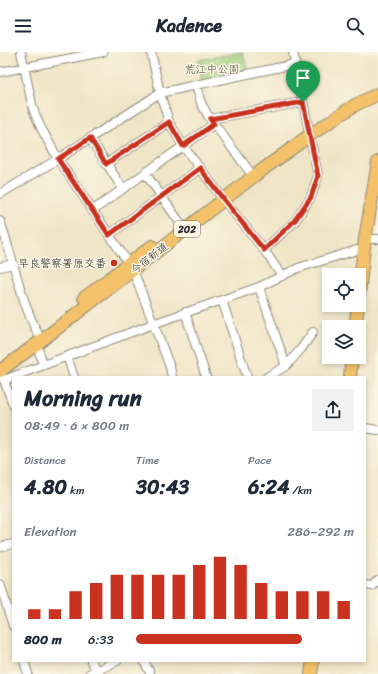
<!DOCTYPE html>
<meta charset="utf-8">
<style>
:root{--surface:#fff;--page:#f2f2f3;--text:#1f2937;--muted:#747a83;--accent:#c8321e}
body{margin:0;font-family:Sriracha,"Klee One",sans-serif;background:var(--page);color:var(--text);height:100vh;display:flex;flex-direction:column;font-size:15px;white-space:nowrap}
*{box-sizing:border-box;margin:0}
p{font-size:13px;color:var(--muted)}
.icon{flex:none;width:22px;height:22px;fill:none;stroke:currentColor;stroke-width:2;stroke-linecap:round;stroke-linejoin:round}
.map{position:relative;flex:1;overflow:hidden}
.details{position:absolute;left:12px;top:324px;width:354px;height:286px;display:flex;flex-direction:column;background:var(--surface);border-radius:0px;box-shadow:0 2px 6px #0003}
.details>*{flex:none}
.fabs{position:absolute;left:322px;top:216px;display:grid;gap:8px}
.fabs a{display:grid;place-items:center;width:44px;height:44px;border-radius:0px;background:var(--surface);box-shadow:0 2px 6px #0003;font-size:20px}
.pin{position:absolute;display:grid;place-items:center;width:34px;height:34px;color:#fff;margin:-41px -17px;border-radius:50% 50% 50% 0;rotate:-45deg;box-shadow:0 0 4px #0007}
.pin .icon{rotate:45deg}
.round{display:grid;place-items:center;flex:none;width:42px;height:42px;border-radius:0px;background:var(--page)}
.overview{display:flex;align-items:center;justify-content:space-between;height:68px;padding:0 12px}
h1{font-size:22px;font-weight:700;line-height:30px}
.metrics{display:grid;grid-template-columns:repeat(3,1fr);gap:6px;height:68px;padding:4px 12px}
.metrics div{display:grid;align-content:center}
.metrics b{font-size:20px;font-weight:700}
.metrics small{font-size:11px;font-weight:400}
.metrics p{font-size:11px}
.chart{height:112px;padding:8px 12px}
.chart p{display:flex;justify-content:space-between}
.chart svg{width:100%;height:72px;margin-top:4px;stroke:var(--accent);stroke-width:6}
ul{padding:0 12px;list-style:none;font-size:13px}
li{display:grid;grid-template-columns:64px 48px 1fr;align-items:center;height:30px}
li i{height:10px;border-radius:5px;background:var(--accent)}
header{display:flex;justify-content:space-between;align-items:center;height:52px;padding:0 12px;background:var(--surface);font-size:18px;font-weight:700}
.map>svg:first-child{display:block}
.grass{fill:url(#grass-dots);stroke:#667e56}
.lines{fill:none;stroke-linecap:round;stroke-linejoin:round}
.minor-casing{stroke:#8d8878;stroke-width:10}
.highway-casing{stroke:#8d8878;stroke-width:14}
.minor{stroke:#fff;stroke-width:8}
.highway{stroke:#f3c26a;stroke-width:12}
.route-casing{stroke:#fff;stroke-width:8}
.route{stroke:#c8321e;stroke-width:5}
.poi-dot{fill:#c8321e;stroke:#fcf5e5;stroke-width:1.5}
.labels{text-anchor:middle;stroke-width:3;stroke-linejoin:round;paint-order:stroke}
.shield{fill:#fcf5e5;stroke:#6a6863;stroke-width:1}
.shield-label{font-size:10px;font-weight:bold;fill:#2b2b2b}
.park-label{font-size:11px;fill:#485540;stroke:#fcf5e5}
.street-label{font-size:11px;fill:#2b2b2b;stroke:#fcf5e5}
.poi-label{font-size:11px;fill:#2b2b2b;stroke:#fcf5e5;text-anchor:end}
</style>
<header><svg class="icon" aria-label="menu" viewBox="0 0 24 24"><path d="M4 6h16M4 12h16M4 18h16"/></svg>Kadence<svg class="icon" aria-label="search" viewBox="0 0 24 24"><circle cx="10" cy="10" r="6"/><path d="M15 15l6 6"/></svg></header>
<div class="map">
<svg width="378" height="622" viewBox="0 0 378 622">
<defs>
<pattern id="grass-dots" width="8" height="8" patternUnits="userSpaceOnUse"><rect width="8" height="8" fill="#a0d281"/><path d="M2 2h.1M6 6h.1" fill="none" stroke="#8ab470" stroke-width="1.8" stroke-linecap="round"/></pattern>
</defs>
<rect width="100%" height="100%" fill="#fcf5e5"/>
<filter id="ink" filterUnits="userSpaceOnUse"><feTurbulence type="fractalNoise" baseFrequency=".025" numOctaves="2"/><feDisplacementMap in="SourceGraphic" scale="8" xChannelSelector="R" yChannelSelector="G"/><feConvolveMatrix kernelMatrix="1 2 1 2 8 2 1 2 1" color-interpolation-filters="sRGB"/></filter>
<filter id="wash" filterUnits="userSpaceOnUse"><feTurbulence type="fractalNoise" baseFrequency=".012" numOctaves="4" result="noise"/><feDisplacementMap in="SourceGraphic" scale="16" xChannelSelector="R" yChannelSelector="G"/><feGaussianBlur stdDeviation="0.9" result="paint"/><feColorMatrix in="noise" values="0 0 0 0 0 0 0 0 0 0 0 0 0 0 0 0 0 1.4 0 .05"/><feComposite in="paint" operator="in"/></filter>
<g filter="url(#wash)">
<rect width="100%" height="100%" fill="#efe5c6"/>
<path class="grass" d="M242,0L249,21L202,30L198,8Z"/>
</g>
<g filter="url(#ink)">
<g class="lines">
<defs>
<path id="minor" d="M21,0L33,57L41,76L58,107L133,218L170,315L172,325
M151,0L160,41L169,70L183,94L224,148L264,198
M0,20L103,0
M196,33L201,51L210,67L303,50
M212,69L250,120
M90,86L123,137
M106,112L169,70
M145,121L181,172
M0,142L58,107L160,41L196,33L295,12
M92,159L214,72
M0,169C13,205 20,247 38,282
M109,183L200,116
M365,187H378
M0,215L13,212
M282,224L264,198L295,169L311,145L318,124L293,0
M259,235L286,314L267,325
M222,248L247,325
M185,260L206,325
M37,292L43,313
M67,304L74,325
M286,314L301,297L313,280
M0,324L4,328L153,272L259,235L298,216L357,198L364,200
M4,328L13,353
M365,376L378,378
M0,495L13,492
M0,532L13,574
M365,533L372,534L378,528
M24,609L28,622
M91,609L98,622
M144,609L150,621
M89,622L117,609"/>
<path id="highway" d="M359,241L365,187L378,110
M84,246L152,194
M355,275L358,253
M0,319L42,288L133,218L254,124L310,83L355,53L378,42
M350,325L352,305
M311,622L313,609"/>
</defs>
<use href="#minor" class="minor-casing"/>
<use href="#highway" class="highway-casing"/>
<use href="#minor" class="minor"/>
<use href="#highway" class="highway"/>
</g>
</g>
<g class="lines" filter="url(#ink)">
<defs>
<path id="route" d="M303,50L318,124L311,145L295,168L264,198L224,148L200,116L109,183L58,107L90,86L106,112L169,70L183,94L214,72L210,67Z"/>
</defs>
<use href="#route" class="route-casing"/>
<use href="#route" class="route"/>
</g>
<circle class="poi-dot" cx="114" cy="211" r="4"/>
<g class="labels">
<rect class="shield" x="174" y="169" width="26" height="16" rx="3"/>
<g class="shield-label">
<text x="187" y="181">202</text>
</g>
<g class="park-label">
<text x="212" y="21">荒江中公園</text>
</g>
<g class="street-label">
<text transform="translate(149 206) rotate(-38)" y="4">今宿新道</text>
</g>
<g class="poi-label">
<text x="106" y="215">早良警察署原交番</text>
</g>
</g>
</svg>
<div class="fabs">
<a><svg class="icon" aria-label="locate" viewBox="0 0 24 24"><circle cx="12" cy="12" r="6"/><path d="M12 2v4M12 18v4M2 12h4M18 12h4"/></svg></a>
<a><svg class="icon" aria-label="layers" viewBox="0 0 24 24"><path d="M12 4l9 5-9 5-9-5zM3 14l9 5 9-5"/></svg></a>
</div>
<div class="pin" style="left:303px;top:50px;background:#1e9e55"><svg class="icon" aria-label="arrive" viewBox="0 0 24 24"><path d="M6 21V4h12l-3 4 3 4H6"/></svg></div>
<section class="details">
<div class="overview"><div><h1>Morning run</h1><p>08:49 · 6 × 800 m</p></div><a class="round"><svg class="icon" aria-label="share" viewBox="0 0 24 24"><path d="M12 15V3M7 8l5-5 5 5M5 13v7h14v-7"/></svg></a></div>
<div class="metrics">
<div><p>Distance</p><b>4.80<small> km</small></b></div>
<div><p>Time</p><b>30:43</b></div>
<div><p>Pace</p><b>6:24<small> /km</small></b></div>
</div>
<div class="chart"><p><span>Elevation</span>286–292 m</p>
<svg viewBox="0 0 160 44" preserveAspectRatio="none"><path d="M5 44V38M15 44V38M25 44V27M35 44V22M45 44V17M55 44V17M65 44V17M75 44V17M85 44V11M95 44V6M105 44V11M115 44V22M125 44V27M135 44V27M145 44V27M155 44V33"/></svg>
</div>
<ul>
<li><b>800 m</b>6:33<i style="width:76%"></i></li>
</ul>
</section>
</div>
